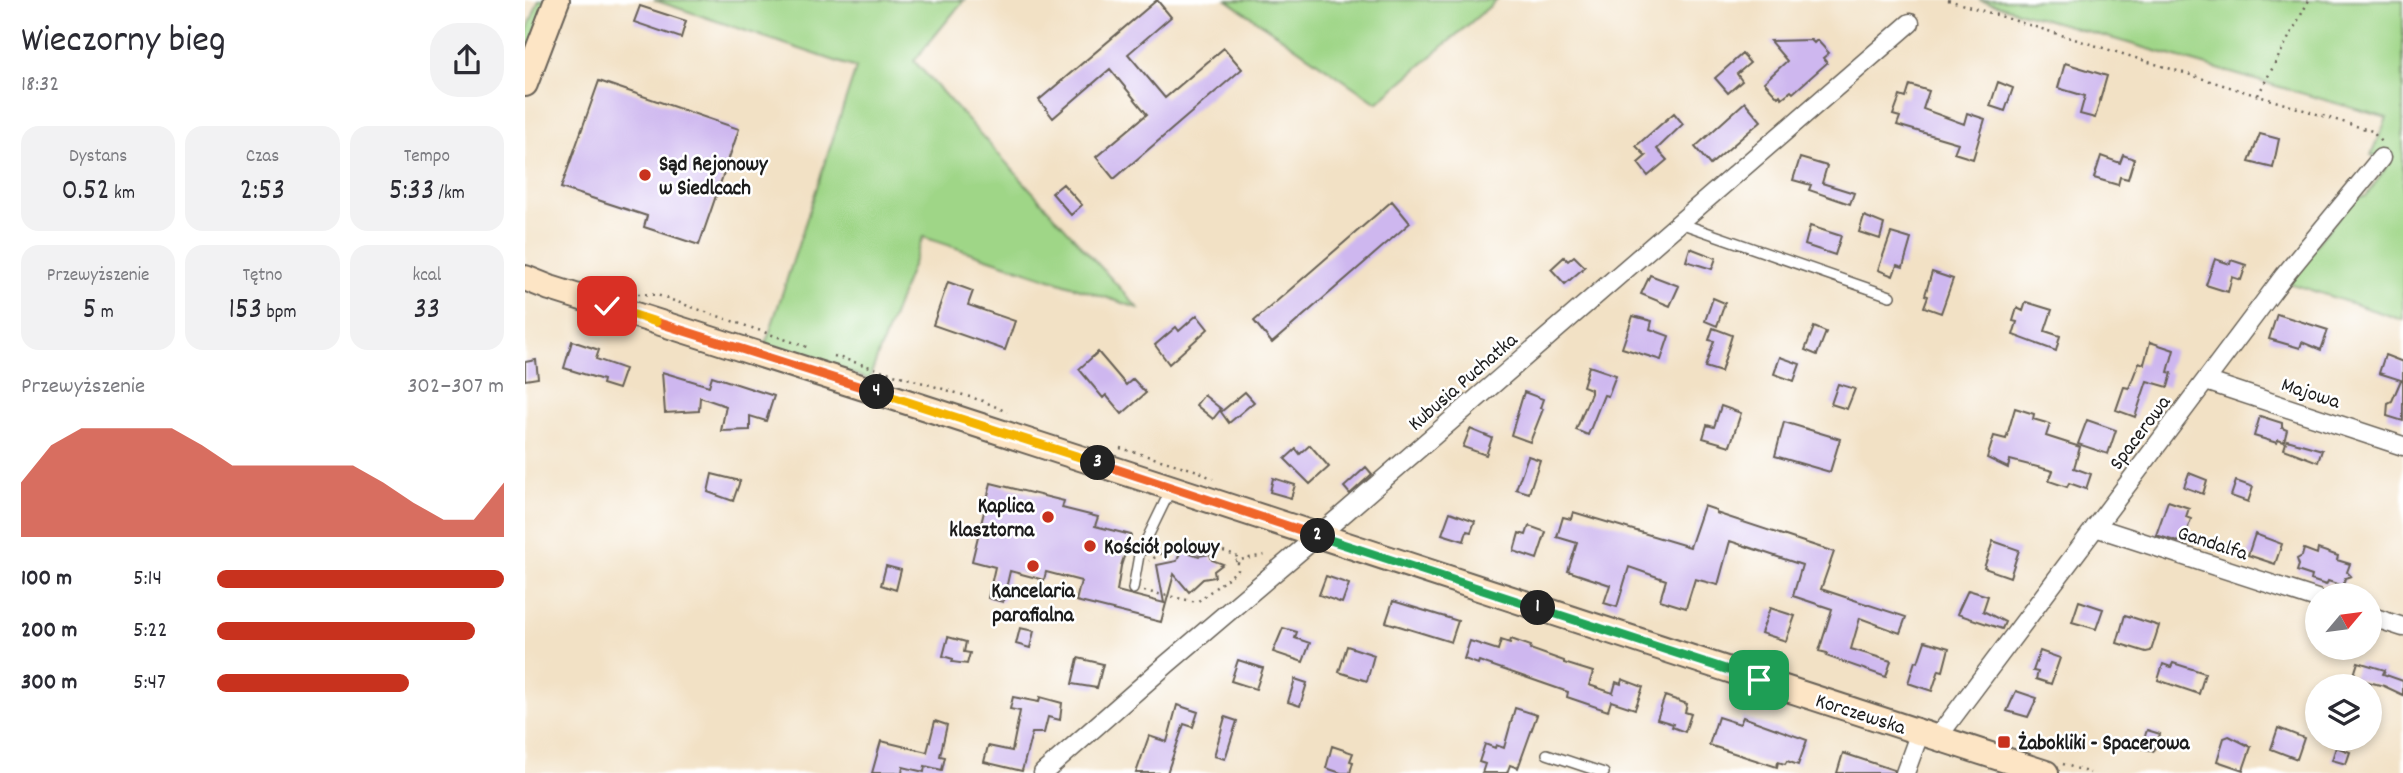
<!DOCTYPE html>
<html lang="pl">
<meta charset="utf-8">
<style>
:root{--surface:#fff;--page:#f2f2f3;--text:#2b2b33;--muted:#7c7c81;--accent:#c8321e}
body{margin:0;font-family:Dekko,sans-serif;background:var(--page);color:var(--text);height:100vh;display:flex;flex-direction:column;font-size:26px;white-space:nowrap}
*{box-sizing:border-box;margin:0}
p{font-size:23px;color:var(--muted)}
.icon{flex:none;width:38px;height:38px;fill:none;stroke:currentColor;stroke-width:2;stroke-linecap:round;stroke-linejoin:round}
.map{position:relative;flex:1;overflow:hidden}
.side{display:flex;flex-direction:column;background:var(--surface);width:525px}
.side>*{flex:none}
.needle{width:46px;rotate:61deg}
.buttons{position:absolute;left:1780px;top:583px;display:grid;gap:14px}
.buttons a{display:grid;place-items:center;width:77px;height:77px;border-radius:50%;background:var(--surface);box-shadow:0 4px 10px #0003;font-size:35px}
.pin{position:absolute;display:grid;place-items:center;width:60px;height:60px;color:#fff;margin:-30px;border-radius:14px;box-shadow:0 4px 10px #0006}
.km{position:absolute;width:35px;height:35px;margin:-18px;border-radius:50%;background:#222;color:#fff;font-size:19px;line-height:35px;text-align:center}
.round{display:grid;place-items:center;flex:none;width:74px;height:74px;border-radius:28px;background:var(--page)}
.summary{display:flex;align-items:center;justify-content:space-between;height:119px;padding:0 21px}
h1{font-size:38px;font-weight:600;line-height:52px}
.figures{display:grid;grid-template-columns:repeat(3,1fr);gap:10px;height:119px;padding:7px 21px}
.figures div{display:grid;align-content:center;border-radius:18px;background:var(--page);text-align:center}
.figures b{font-size:30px;font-weight:600}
.figures small{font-size:19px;font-weight:400}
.figures p{font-size:19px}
.chart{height:196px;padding:14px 21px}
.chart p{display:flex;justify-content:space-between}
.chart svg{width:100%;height:126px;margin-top:7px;fill:var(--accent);opacity:.7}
ul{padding:0 21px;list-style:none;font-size:23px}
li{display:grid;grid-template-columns:112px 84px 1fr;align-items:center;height:52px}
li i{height:18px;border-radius:9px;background:var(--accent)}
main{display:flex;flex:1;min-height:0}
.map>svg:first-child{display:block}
.green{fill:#9fd687;stroke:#5e7952;stroke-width:2}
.building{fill:#ceb7ef}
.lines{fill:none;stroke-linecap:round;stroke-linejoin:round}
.lane-casing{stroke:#676157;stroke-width:12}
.street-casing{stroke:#676157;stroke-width:21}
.secondary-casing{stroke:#676157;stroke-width:28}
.path{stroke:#676157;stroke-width:2.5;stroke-dasharray:2 5;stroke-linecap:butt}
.lane{stroke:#fff;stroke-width:9}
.street{stroke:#fff;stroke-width:18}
.secondary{stroke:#fde5c5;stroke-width:24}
.split-1-casing{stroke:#fff;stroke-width:14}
.split-2-casing{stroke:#fff;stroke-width:14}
.split-3-casing{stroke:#fff;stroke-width:14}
.split-4-casing{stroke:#fff;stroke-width:14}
.split-5-casing{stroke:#fff;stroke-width:14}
.split-6-casing{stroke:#fff;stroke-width:14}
.split-1{stroke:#22a559;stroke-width:9}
.split-2{stroke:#22a559;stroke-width:9}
.split-3{stroke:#f0652b;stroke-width:9}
.split-4{stroke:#f5b400;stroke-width:9}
.split-5{stroke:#f0652b;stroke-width:9}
.split-6{stroke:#f5b400;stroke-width:9}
.poi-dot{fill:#c8321e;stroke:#fff;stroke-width:2.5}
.labels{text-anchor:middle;stroke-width:5;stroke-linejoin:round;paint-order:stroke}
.poi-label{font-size:21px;font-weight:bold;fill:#1c1c1c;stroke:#fff;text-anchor:start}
.street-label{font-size:21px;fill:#1c1c1c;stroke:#fff}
</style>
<main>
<section class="side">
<div class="summary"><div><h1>Wieczorny bieg</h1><p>18:32</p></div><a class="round"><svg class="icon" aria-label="share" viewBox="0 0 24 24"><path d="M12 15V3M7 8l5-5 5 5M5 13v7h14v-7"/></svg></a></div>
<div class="figures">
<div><p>Dystans</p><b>0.52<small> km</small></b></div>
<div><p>Czas</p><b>2:53</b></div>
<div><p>Tempo</p><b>5:33<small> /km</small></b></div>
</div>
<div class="figures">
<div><p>Przewyższenie</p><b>5<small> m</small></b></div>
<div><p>Tętno</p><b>153<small> bpm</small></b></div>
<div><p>kcal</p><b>33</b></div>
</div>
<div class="chart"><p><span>Przewyższenie</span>302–307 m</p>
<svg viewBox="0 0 160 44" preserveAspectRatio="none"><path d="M0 44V25L10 12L20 6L30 6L40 6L50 6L60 12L70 19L80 19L90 19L100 19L110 19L120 25L130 32L140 38L150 38L160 25V44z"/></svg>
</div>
<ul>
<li><b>100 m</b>5:14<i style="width:100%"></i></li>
<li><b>200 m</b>5:22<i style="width:90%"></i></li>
<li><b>300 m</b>5:47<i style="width:67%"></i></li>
</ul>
</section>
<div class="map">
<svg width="1878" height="773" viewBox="0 0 1878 773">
<rect width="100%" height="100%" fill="#fff"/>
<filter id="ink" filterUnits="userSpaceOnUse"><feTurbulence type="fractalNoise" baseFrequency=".0143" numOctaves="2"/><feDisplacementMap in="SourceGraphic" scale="14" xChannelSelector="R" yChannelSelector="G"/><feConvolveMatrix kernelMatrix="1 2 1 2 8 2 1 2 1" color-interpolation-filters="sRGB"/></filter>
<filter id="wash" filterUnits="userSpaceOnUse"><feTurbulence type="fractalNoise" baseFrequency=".00686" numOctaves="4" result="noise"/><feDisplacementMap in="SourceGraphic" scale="28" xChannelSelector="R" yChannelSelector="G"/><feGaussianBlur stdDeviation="1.57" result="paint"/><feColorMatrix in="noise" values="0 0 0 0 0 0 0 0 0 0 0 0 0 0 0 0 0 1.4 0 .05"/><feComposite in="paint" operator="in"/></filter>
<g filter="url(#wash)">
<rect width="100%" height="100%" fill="#f2e1c5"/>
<path class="green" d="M14,0H24L0,60V36Z
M129,0H439L389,61L613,308L398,237L344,379L240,346L331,68Z
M702,0H972L852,103Z
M1454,0H1878V320L1761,282L1829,198L1841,196L1866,161L1846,155L1862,118Z"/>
<g id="blocks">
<path class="building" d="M632,0L646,17L603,54L640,98L699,48L717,69L589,179L571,157L622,114L585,69L528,118L514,100Z
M115,6L161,21L156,38L109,22Z
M1286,40L1289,43L1292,40L1304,53L1298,58L1302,63L1268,93L1266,91L1257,98L1255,95L1253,97L1239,82L1262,61L1245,41Z
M1217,54L1225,63L1212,74L1217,81L1203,93L1190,78Z
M1540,63L1582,76L1570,118L1555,114L1560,96L1533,88Z
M74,81L214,129L174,245L119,227L122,216L36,188Z
M1473,82L1488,88L1480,111L1465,106Z
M1385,85L1404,91L1398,109L1439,124L1442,113L1460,119L1448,159L1429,153L1433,143L1372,125L1375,117L1368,115L1375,96L1381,98Z
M1220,102L1236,121L1185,165L1170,147Z
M1149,113L1158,124L1132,149L1142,160L1123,176L1113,163L1121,156L1111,146Z
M1735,134L1754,139L1748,168L1724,162Z
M1598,155L1609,159L1603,179L1595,177L1593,185L1569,178L1576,156L1595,163Z
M1275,158L1302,166L1297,183L1329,193L1325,204L1284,190L1286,185L1268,180Z
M538,184L557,205L546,215L527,193Z
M867,201L885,223L747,343L729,321Z
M1339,216L1359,224L1355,239L1334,232Z
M1285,226L1316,236L1310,255L1280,245Z
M1366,233L1386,239L1378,267L1372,265L1368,276L1353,270Z
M1165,248L1191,258L1187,269L1161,261Z
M1049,256L1060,267L1040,284L1026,269L1039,257L1043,261Z
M1690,259L1705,264L1706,260L1721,265L1716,280L1707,277L1703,292L1681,285Z
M1407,272L1428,279L1416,313L1399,307L1403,296L1400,295Z
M1125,275L1154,286L1145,306L1116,294Z
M423,282L448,291L443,305L490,321L480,350L408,325Z
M1188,298L1200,303L1192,326L1180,321Z
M1501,302L1527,310L1520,331L1535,336L1531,351L1488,335L1492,322L1488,321L1492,308L1498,311Z
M1752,314L1803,330L1796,350L1777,342L1775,348L1744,339Z
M672,315L683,329L644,364L630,345L651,327L654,331Z
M1108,316L1127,321L1125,329L1144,336L1136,360L1097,348Z
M1289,327L1301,332L1292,355L1280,350Z
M1188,328L1207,335L1196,372L1180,367L1189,341L1184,340Z
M47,341L74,350L71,359L100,369L93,389L77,384L78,380L39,368Z
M1625,342L1649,350L1643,372L1647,373L1643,387L1622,381L1610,417L1591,410L1599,387L1604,388L1614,362L1619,364Z
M573,352L601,385L608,379L621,393L597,414L581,395L578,398L554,369Z
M1860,355L1878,362V421L1862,416L1863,403L1867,401L1876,380L1854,373Z
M1255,357L1275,364L1269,381L1249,374Z
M11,360L13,378L0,380V362Z
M1064,366L1091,375L1083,396L1079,395L1063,435L1051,430L1066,393V389L1058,386Z
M137,372L184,386L187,376L249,396L241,421L225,416V430L196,431L201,406L175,397L174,411L140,413Z
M1313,384L1330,389L1322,409L1306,404Z
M720,392L729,402L704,423L696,412Z
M999,392L1018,399L1015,408L1018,409L1005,442L986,435Z
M679,395L696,409L688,419L671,405Z
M1196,406L1216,413L1205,446L1178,438L1182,425L1189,427Z
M1490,408L1509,414L1508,419L1525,424L1521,436L1555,447L1549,468L1566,474L1561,489L1544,483L1542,487L1524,481L1528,471L1485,460L1483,468L1462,458L1469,436L1481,439Z
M1735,416L1757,423V428L1762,430L1759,442L1753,440L1752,443L1729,436Z
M1562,420L1591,430L1583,454L1553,444Z
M1259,422L1315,439L1305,472L1250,456Z
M945,429L967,438L961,455L938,447Z
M1762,440L1797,450L1793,462L1759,449Z
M785,445L804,467L785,484L760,459L771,449L775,454Z
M1003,456L1015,460L1004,493L991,489Z
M841,467L847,474L825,494L819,487Z
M1664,473L1682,480L1678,494L1659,487Z
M187,474L215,481L208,501L183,492Z
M748,478L770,485L766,498L745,492Z
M1711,481L1728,487L1723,502L1706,496Z
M466,483L539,501L537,508L573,517L570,526L606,535L596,566L592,591L639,603L632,565L652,561L656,550L674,556L685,554L687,560L698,564L689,571L690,577L678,579L664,592L649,574L636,622L551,601L556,581L521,572L519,580L485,571L478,602L463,598L470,567L447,561Z
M1643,501L1664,508L1661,517L1666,519L1661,533L1657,532L1653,542L1631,535Z
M1179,506L1191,510V513L1309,552L1296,589L1381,617L1375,633L1335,618L1326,649L1366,661L1361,677L1301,656L1302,653L1294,651L1307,609L1268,596L1277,565L1205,541L1193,585L1170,579L1161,608L1135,600L1141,580L1104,567L1092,607L1079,603L1085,585L1043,571L1052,543L1032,537L1038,517L1046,519L1048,512L1165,547Z
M925,512L950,521L946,532L942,531L939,541L917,534Z
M1004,526L1021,532L1012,559L989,551L994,533L1001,535Z
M1730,534L1757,544L1750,564L1723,555Z
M1468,541L1494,550L1485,577L1459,568Z
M1779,549L1792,554L1793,549L1813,556L1812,560L1825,564L1822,572L1826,576L1820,578L1818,586L1803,581L1801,585L1786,580L1787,576L1772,571L1774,565L1772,559L1777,556Z
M361,566L376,570L371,590L356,585Z
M801,576L824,584L817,603L794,595Z
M1443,590L1463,596L1458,611L1480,622L1477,629L1432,614Z
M868,601L933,621L926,642L861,622Z
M1554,601L1578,609L1571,629L1547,622Z
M1245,608L1270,616L1261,641L1236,633Z
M1600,615L1634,626L1626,651L1621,652L1592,643Z
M495,628L509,631L505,648L491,644Z
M758,628L772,632L770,638L785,643L778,662L748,652Z
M423,637L441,642L439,652L445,653L442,664L427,662L428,659L418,656Z
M986,639L1006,646L1005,649L1039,661V663L1068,672L1064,685L1088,693L1091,682L1096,684L1097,679L1118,687L1110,709L1086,701L1083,711L1042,697L1043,692L954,661L953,664L939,659L945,641L973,650L976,640L985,643Z
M1400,641L1424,648L1418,671L1414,670L1407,691L1383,683L1390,661L1393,662Z
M822,646L849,655L842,681L814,672Z
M1515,651L1535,658L1526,684L1511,679L1513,672L1508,671Z
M553,658L578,664L572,688L547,684Z
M713,660L738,668L731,689L706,681Z
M1833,662L1860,670L1858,674L1878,681V695L1859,686L1828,678Z
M1648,663L1680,673L1674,694L1633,680L1638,664L1646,667Z
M770,679L782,683L775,706L763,702Z
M1491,691L1512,698L1503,717L1482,711Z
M1140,696L1162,704L1160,712L1166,714L1160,732L1147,727L1148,724L1132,719Z
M488,697L514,702L515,697L537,703L535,720L523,717L519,733H507L497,771L459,762L463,746L487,751L495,711L485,709Z
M652,705L673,712L668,727L659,724L642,773H611L624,736L642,742Z
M990,708L1012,715L993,768L985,765L982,773H957L960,764L954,762L960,744L970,748L971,745L979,748Z
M700,717L712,721L700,759L689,756Z
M1193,717L1215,724L1218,717L1282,740L1273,765L1262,761L1260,764L1253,762L1252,767L1184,745Z
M410,721L422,725L415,756L420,757L417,770L400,766L399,772L378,767L377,773H347L356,741L402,752Z
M1753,728L1779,738L1772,759L1746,749Z
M1622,730L1635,734L1629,751L1616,748Z
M1704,736L1726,747L1718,770L1692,761L1699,738Z
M807,746L828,753L825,761L828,762L825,773H816L801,768Z
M1811,747L1825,752L1821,764L1807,760Z
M1318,753L1369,770V773H1312Z"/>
</g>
</g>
<g filter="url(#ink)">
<use href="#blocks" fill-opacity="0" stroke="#676157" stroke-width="2"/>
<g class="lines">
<defs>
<path id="lane" d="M1155,223L1365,296
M608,589L614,555L646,489
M1022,754L1079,773"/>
<path id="street" d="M1681,381L1878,446
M1570,527L1792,599
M1844,616L1878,627
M1412,738L1759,276L1856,158
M518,773L642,664L816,516L1385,23
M1380,773L1395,732"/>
<path id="secondary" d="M0,84L32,0
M0,278L25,288C525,445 1022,612 1521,773"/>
</defs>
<use href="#lane" class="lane-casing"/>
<use href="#street" class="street-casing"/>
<use href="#secondary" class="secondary-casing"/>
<path class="path" d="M1423,0L1847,131L1856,142
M1733,95L1784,0
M113,294L132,295L282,347
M309,356L458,401L482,412
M595,448L673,471L688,479
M710,561L744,554
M619,591L672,602L713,570V560L711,555L659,539L624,561
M1538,764L1565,773"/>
<use href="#lane" class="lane"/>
<use href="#street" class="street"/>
<use href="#secondary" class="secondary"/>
</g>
</g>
<g class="lines" filter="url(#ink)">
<defs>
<path id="split-1" d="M1013,608L1234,680"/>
<path id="split-2" d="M793,536L1013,608"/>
<path id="split-3" d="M573,463L793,536"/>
<path id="split-4" d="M352,392L573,463"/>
<path id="split-5" d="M131,322L352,392"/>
<path id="split-6" d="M82,306L131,322"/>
</defs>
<use href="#split-1" class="split-1-casing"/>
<use href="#split-2" class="split-2-casing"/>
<use href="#split-3" class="split-3-casing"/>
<use href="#split-4" class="split-4-casing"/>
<use href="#split-5" class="split-5-casing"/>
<use href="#split-6" class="split-6-casing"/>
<use href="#split-1" class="split-1"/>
<use href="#split-2" class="split-2"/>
<use href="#split-3" class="split-3"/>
<use href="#split-4" class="split-4"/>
<use href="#split-5" class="split-5"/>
<use href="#split-6" class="split-6"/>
</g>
<g class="poi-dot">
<circle cx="120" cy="175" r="7"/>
<circle cx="523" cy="517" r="7"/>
<circle cx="565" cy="546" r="7"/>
<circle cx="508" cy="566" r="7"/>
<rect x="1472" y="735" width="14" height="14" rx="3.5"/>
</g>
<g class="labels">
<g class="poi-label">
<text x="134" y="170">Sąd Rejonowy<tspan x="134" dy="24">w Siedlcach</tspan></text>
<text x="509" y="512" text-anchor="end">Kaplica<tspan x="509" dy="24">klasztorna</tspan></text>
<text x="579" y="553">Kościół polowy</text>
<text x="508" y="597" text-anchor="middle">Kancelaria<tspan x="508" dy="24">parafialna</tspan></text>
<text x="1493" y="749">Żabokliki - Spacerowa</text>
</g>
<g class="street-label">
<text transform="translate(937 381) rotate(-41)" y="7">Kubusia Puchatka</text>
<text transform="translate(1786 392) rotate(18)" y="7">Majowa</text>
<text transform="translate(1614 432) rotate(-53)" y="7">Spacerowa</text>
<text transform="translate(1688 542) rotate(18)" y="7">Gandalfa</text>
<text transform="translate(1336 713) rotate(18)" y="7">Korczewska</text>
</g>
</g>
</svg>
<div class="buttons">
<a><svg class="needle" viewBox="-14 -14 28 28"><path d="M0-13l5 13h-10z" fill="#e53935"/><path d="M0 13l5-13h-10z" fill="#7c7c81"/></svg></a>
<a><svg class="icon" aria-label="layers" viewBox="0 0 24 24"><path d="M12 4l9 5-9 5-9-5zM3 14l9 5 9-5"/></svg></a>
</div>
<div class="pin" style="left:1234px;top:680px;background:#1e9e55"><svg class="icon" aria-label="arrive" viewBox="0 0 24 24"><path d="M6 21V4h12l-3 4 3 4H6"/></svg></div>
<div class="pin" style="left:82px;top:306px;background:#d93025"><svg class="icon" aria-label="check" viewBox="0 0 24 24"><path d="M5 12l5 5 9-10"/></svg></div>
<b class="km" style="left:1013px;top:608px">1</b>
<b class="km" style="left:793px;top:536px">2</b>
<b class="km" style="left:573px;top:463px">3</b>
<b class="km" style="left:352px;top:392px">4</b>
</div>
</main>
